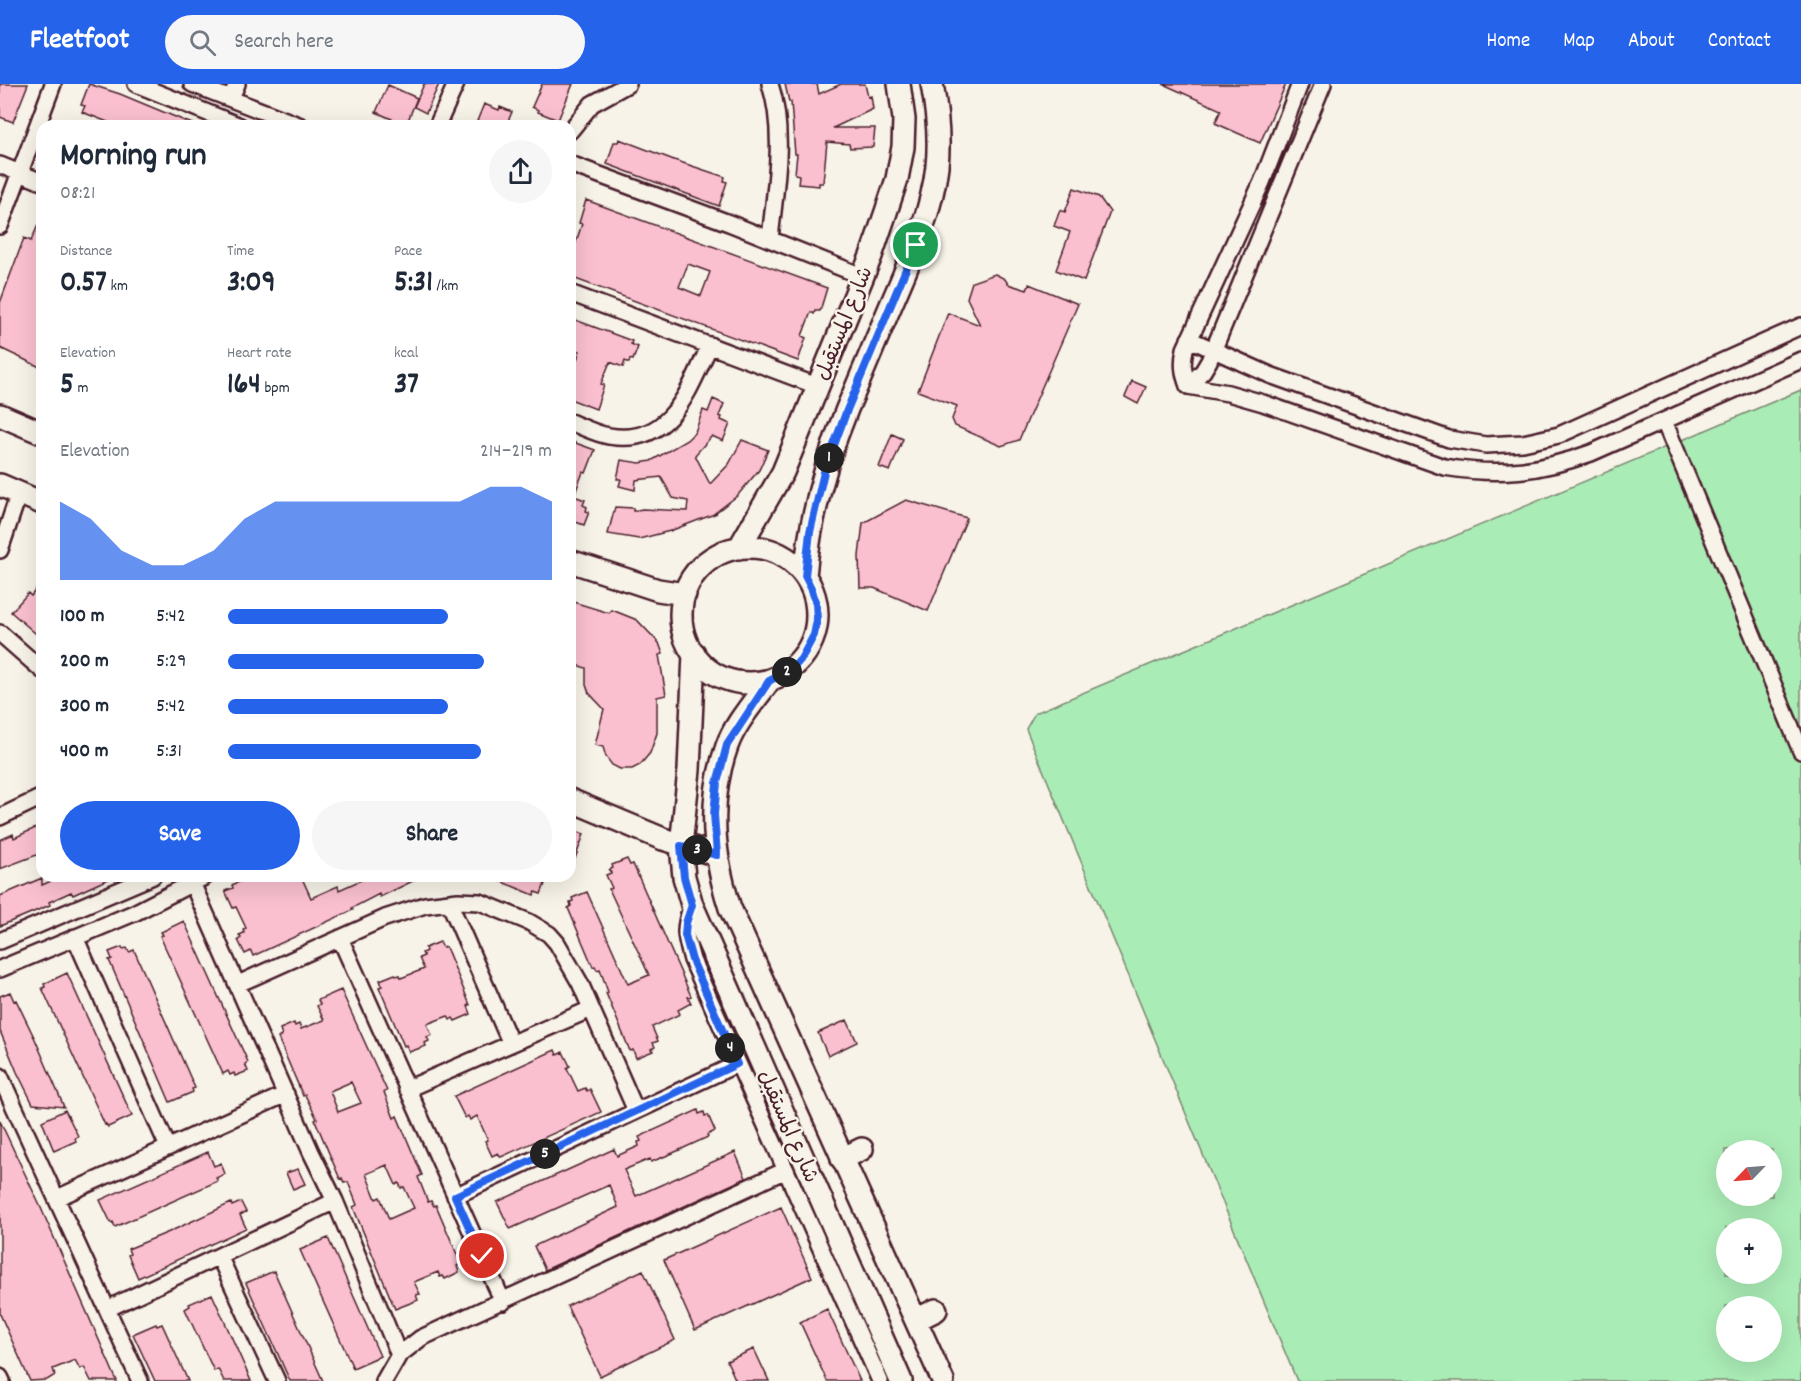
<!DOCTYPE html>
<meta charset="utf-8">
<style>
:root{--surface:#fff;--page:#f6f6f7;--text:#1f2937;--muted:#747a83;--accent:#2563eb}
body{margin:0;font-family:Dekko,"Playpen Sans Arabic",sans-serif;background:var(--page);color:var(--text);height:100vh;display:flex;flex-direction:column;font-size:22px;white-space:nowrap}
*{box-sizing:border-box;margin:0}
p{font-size:20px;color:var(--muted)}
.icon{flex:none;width:33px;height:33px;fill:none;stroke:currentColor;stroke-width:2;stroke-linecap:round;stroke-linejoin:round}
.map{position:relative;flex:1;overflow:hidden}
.panel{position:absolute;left:36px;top:36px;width:540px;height:762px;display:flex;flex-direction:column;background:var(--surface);border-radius:18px;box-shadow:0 6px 24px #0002}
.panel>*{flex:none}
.needle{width:39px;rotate:245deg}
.tools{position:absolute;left:1716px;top:1056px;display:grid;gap:12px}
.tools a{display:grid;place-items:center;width:66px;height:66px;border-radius:50%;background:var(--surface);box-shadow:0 6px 24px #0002;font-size:30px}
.pin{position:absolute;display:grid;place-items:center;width:51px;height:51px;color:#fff;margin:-26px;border:3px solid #fff;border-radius:50%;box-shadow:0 2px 6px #0007}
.km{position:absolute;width:30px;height:30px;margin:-15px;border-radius:50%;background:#222;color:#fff;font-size:16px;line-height:30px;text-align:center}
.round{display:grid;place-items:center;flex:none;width:63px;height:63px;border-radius:32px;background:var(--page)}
.summary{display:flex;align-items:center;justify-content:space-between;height:102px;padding:0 24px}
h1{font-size:33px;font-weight:800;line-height:45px}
.metrics{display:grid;grid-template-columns:repeat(3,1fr);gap:9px;height:102px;padding:6px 24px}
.metrics div{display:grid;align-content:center}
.metrics b{font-size:30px;font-weight:800}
.metrics small{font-size:16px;font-weight:400}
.metrics p{font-size:16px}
.chart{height:168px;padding:12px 24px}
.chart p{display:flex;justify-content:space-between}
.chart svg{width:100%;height:108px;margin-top:6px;fill:var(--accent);opacity:.7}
.button{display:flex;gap:12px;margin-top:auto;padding:12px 24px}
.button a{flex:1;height:69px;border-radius:36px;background:var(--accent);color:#fff;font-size:24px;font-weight:800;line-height:69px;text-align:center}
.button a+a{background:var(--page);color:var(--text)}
ul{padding:0 24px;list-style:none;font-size:20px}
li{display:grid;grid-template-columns:96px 72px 1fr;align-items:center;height:45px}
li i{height:15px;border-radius:8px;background:var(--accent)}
header{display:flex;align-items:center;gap:36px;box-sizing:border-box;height:84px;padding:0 30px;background:var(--accent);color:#fff}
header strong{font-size:28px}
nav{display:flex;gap:33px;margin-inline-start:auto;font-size:21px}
.search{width:420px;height:54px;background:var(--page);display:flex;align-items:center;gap:15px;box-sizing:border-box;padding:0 21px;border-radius:33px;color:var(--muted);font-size:22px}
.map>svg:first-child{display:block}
.green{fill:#aaecb6;stroke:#7a8670;stroke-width:1.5;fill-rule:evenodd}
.building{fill:#fac0d0;stroke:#4a1f2b;stroke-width:1.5;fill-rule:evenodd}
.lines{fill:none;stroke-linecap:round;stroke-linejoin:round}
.street-casing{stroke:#4a1f2b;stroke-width:20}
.secondary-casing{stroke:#4a1f2b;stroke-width:26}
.street{stroke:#f7f3e8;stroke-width:15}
.secondary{stroke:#f7f3e8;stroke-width:21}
.route-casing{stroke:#fff;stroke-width:12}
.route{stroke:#2563eb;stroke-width:8}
.labels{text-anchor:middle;stroke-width:5;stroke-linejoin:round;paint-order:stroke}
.street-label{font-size:21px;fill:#4a1f2b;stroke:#f7f3e8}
</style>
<header>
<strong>Fleetfoot</strong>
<div class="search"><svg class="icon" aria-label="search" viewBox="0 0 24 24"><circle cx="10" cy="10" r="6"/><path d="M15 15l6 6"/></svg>Search here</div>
<nav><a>Home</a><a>Map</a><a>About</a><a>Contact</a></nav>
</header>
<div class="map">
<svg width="1801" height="1297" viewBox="0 0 1801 1297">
<rect width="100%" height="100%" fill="#f7f3e8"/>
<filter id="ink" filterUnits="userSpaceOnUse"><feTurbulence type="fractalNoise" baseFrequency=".0167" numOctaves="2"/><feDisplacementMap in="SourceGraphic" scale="12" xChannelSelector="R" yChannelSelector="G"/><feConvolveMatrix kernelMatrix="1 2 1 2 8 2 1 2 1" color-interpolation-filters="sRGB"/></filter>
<g filter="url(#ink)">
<path class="green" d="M1801,306V1297H1297L1026,645L1035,629ZM1726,1066H1772V1112H1726ZM1726,1144H1772V1190H1726ZM1726,1222H1772V1268H1726Z"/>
<path class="building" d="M0,0H28L13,38L0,33Z
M89,0L120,10L197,42H118L82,28L85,22L81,21Z
M424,0H439L426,29L414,23Z
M542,0H573L558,36L538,28V26L532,23Z
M785,0H817L819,10L841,0H865L868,13L871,12L873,25L833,44H875L873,63L850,64L849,60L827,58L823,99H819V102L798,100L799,91L795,90L797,70H795L791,18H789Z
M1163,0H1286L1260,59L1215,39L1221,26Z
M388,1L417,14L409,34L403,40L376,28Z
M484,20L499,26L500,23L512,28L506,42H475Z
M619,55L674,76L725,93L724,97L727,98L719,122L607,80L614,58H618Z
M1074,104L1099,113L1110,128L1084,197L1056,186L1070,148L1054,142L1060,126L1065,128Z
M586,116L827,204L820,227H815L814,230L811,228L802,252L806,254L798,277L570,193V167L574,164L582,140L579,139ZM688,180L710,188L701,212L679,203Z
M42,132V284L0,264V219L24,154L31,157Z
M995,190L1005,195L1008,200L1027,206L1029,200L1078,220L1019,356L1001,362L955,342L952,335L957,322L918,307L948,229L980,241L967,214L972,198Z
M570,234L632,257L631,260L638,263L633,276L630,275L629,279L625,277L623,283L610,278L601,300L604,301L596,325L570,315V296L580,267L570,264Z
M1132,297L1146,303L1138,320L1125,313Z
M713,315L724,320L719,332L722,333L721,336L730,340L723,357L712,352L695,371L710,400L729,380L742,356L768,366L759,386L737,412L715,429H717L670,447L639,455L608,450L615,423L633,424V427L642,425L687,427L688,417L673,414L661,393L636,396L635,406L619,402L621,395H617L621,376L640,379L651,377L687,356L695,348L703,326L708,328Z
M892,350L903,355L890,387L879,383Z
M570,357L595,366L586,389L583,388L574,412L585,416L583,421L587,423L586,427L589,428L584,441L570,436Z
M906,416L967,434L928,527L874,504H860L859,472L863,439Z
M42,497V552L37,547L35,549L11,528L28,509L31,512Z
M570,517L609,529L612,526L637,536L659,559L663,570L659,571L666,611L657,613V649L650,669L640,681L632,685H620L612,681L606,673L603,663L595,661L604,625L589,609L586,601V584L570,579Z
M42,741V769L0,785V756L13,750L14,754Z
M570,745L584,750L572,783H570Z
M627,775L630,781L633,780L691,912L688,913L691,919L678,926L680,930L652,943L658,957L653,959L655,963L651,965L653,967L636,974L633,966L630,967L606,909L608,908L600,885L597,886L595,882L593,883L568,824L571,822L570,818L573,817L572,814L587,808L628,900L649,891L609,805L612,804L606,791L611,789L609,786L613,784L612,781Z
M62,792H115L73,811L71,808L49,818L50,821L0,842V812L42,794V801Z
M252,792H301L311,814L338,802L339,806L370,792H423L380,813L379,810L352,824L353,826L253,872L251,867L245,870L238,856L241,854L239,851L244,849L243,845L246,844L236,823L233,824L225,807L233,804L232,801Z
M488,792H548L541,810L535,808L534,811Z
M184,837L248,978L245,980L248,987L235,992L234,989L230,991L228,987L223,990L160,852L163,851L161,848Z
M440,858L443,864L446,863L470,921L468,922L471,930L455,937L453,934L450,936L448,932L427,940L432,951L427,953L429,957L425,959L426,962L409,968L406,961L404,962L379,903L382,902L380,896L395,890L396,892L400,891L401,894L424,885L419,874L424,872L422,869L426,867L425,864Z
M122,863L123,865L127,864L129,868L134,866L195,1004L192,1005L193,1008L170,1018L109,876L112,875L109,868Z
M67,889L132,1032L108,1043L106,1040L105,1041L42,904L45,903L44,900Z
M341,906L387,1007L384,1008L394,1034L397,1032L422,1091L418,1093L428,1118L431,1117L434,1122L436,1121L461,1180L457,1182L459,1188L445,1195L443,1192L440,1193L438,1188L414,1198L420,1210L416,1211L418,1216L395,1225L353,1123L357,1121L348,1098L344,1099L342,1094L340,1095L315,1036L317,1035L305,1011L303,1012L278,954L282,951L280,945L294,939L295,942L299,940L301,945L324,936L317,922L320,920L318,916ZM351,998L361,1019L338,1028L330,1007ZM387,1081L396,1101L399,1099L401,1104L404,1103L414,1124L389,1135L380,1113L376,1115L366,1090Z
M10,908L14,917L16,916L35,955L64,1023L33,1020L17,988L0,947V912Z
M847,936L857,958L828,972L818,949Z
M555,966L557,971L563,968L570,982L567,984L578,1007L585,1004L587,1007L590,1005L601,1028L501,1073L498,1069L492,1072L485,1057L488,1056L477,1032L470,1036L468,1032L465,1034L454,1012Z
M65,1026L78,1052L75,1054L76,1057L54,1067L42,1037Z
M698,1026L699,1030L704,1028L705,1032L708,1031L715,1047L707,1051L708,1053L673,1069L651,1078L650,1075L624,1086L636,1112L735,1068L746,1094L545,1186L534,1162L618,1123L609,1101L510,1145L497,1118L614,1065L617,1072L639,1062L638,1058L641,1057L639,1053Z
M0,1037L41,1124L117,1297H91L84,1283L80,1285L75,1276L53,1285L55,1291L47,1296L30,1297L0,1230Z
M208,1068L214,1082L221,1079L225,1090L216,1094L218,1097L115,1143L113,1138L111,1139L100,1116Z
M298,1085L305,1100L293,1105L286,1089Z
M241,1118L246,1128L240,1131L246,1144L138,1194L128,1171L130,1170L128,1165L169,1148L231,1119L232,1122Z
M781,1123L812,1193L695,1246L664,1176Z
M328,1154L380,1272L353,1284L300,1166Z
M643,1186L675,1256L600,1292L567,1222Z
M274,1187L323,1297H290L246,1199Z
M212,1210L228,1245L251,1297H224L218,1285L214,1287L191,1238L185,1225L190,1222L189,1220Z
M827,1225L860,1297H827L800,1238Z
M156,1240L157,1242L162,1240L188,1297H155L133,1250Z
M754,1265L769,1297H736L727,1277Z"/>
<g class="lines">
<defs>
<path id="street" d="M136,0L240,42
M192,0L301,42
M770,0C786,49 775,104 770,155
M231,14L237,0
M437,42L456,0
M570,47L592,20L628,0
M570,80L729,139L862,192
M0,81L42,98
M0,142L53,0
M570,209L817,302
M1189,255L1270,291L1449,355L1486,361L1523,359L1559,351L1801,242
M1188,302L1228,309L1263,319L1444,383C1499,392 1539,388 1591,369L1801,276
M1188,302L1203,287L1209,277L1323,0
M1188,302C1183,289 1182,279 1185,265L1262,98L1300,0
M1664,337L1801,667
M570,338C583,343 596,350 609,352C671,363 689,305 710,261
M0,466L19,409
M0,549L42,586
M0,733L42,713
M189,792L311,1068L335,1117L399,1271
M449,818L511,960
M692,821C683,846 685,851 692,876L880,1297
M75,853L168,1063
M340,854L503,1218
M0,857L153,792
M0,885L134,829L206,792
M238,900L385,834L425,821L458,817L480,818L529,838L549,850L557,859L580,899L636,1027
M0,992L140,1297
M407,1005L591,925
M455,1112L737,980
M57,1114L286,1010
M219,1172L277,1297
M107,1225L335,1117
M0,1293L2,1297
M384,1297L399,1271L421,1254L786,1086"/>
<path id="secondary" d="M0,331L42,349
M0,401L42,419
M681 531a68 68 0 1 1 136 0a68 68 0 1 1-136 0Z
M739,464L783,388L871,172L886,128L897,95L903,63L904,35L899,0
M570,477L658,506L685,510
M805,492C810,434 825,379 847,325C864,286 880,246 897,207C914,167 932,126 937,82C940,54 937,27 932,0
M694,569L689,686L681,762L684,793L692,821L901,1297
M769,597C755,617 735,639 727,662C708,715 713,772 730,824L943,1297
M570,716L663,755L717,771
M842,1075L862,1065
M916,1236L936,1226"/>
</defs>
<use href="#street" class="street-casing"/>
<use href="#secondary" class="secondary-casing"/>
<use href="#street" class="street"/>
<use href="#secondary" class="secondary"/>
</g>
</g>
<g class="lines" filter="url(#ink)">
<defs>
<path id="route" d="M482,1172L455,1112L737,980L692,876L685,851L686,839L692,821L684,793L681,762L717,771L714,730L717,699L727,661L769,597L792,585L801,575L814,551L817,536L816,520L812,506L805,492L810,448L824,388L847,326L916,161"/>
</defs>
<use href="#route" class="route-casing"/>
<use href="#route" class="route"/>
</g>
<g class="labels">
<g class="street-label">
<text transform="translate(843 239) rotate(-68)" y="7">شارع المستقبل</text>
<text transform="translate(789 1042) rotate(66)" y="7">شارع المستقبل</text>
</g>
</g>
</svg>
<div class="tools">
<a><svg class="needle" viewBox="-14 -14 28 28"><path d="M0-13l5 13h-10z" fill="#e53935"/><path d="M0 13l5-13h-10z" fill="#747a83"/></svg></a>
<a>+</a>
<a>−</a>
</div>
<div class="pin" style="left:916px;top:161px;background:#1e9e55"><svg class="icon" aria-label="arrive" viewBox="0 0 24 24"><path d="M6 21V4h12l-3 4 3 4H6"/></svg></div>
<div class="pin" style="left:482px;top:1172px;background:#d93025"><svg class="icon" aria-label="check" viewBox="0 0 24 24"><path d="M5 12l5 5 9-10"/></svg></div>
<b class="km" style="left:829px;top:374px">1</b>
<b class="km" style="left:787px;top:588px">2</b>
<b class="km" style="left:697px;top:766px">3</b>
<b class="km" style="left:730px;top:964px">4</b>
<b class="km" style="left:545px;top:1070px">5</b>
<section class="panel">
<div class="summary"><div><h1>Morning run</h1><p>08:21</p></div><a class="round"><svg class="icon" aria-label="share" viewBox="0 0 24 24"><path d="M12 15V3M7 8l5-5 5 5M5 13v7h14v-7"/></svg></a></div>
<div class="metrics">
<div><p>Distance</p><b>0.57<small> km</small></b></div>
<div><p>Time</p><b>3:09</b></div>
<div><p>Pace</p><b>5:31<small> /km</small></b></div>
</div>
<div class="metrics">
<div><p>Elevation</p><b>5<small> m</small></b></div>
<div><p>Heart rate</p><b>164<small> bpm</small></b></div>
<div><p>kcal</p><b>37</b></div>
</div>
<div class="chart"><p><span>Elevation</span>214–219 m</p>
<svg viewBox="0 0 160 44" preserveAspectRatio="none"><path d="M0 44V12L10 19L20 32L30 38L40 38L50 32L60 19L70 12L80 12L90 12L100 12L110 12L120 12L130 12L140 6L150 6L160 12V44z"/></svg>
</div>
<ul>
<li><b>100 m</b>5:42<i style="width:68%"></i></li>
<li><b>200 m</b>5:29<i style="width:79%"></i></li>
<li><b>300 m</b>5:42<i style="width:68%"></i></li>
<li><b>400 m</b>5:31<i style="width:78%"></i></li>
</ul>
<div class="button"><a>Save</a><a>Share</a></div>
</section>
</div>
